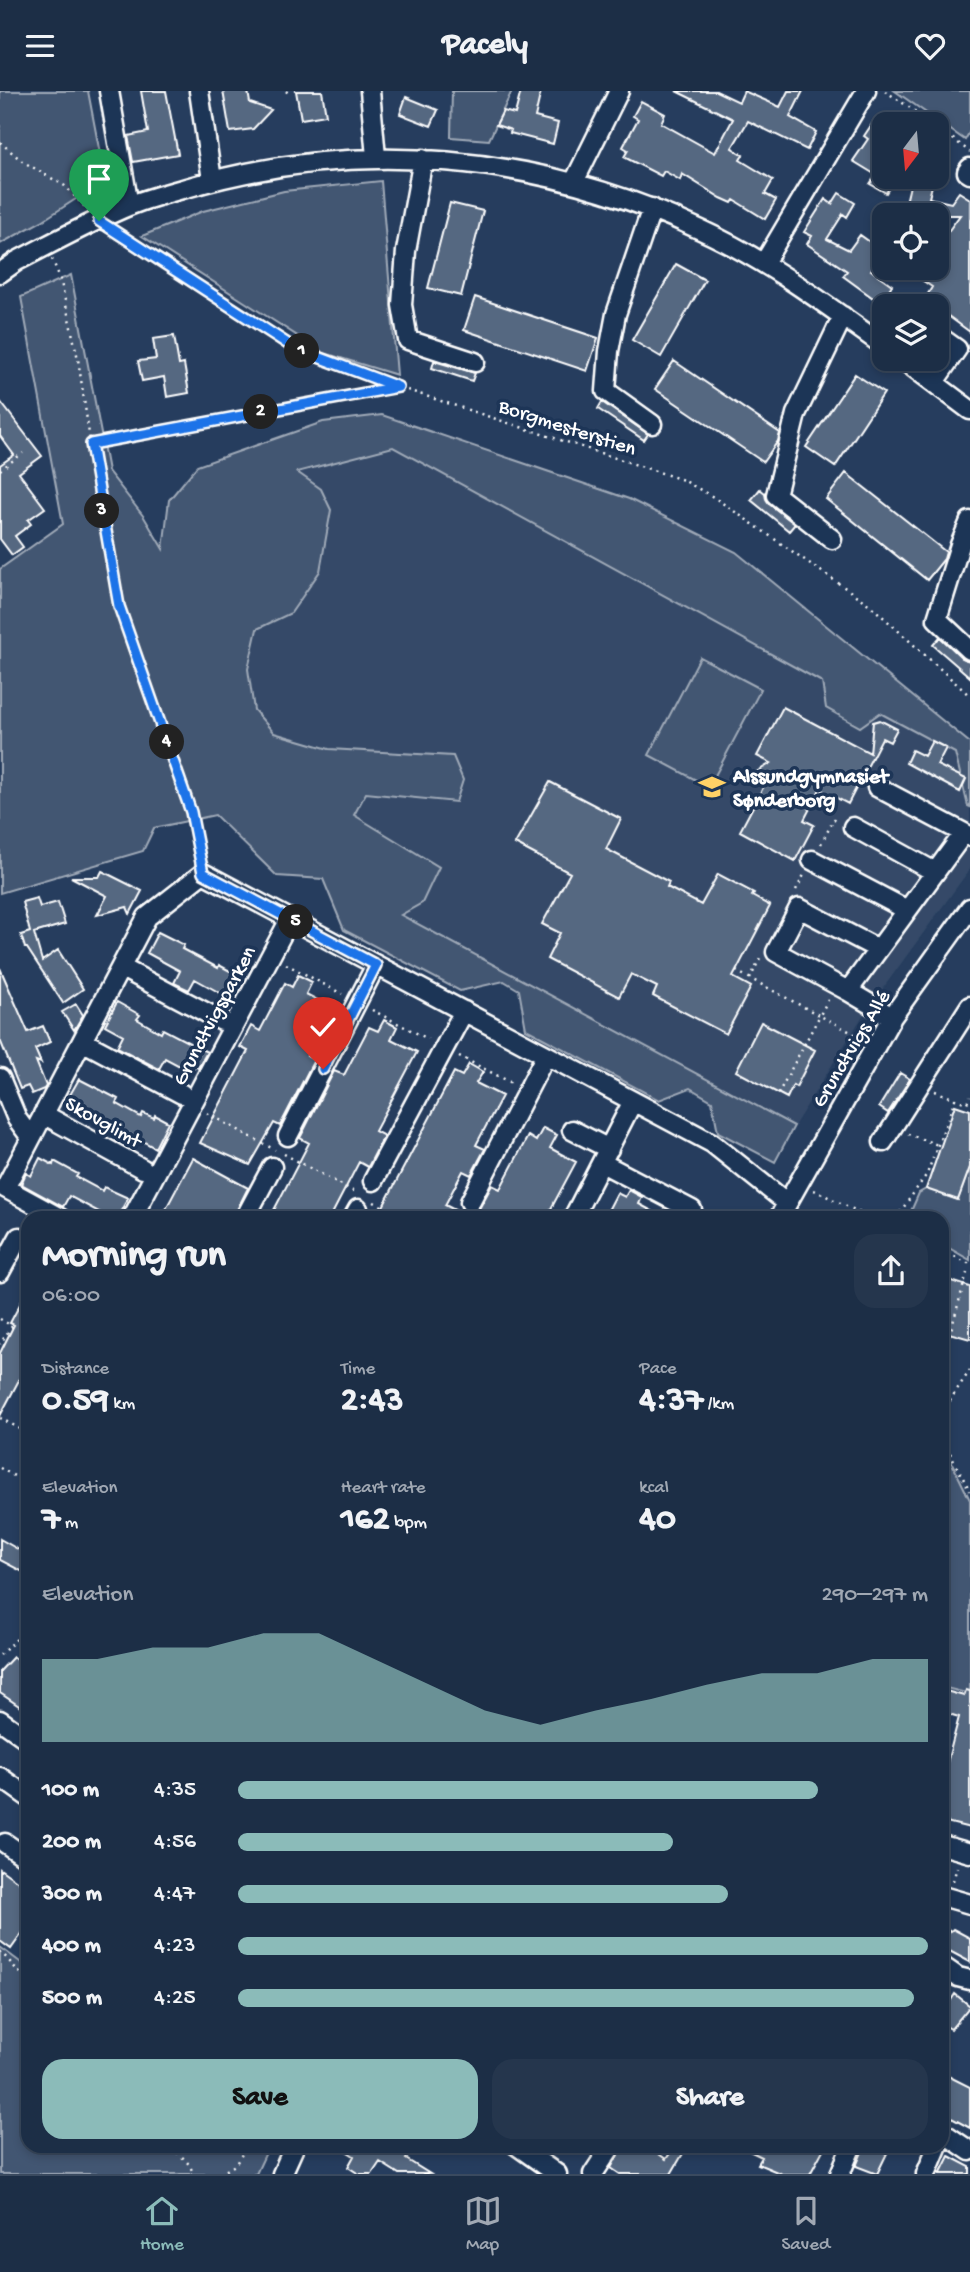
<!DOCTYPE html>
<meta charset="utf-8">
<style>
:root{--surface:#1c2e46;--page:#25364d;--text:#f1f3f6;--muted:#a0a8b3;--line:#3a4a5f;--accent:#8bbbb9}
body{margin:0;font-family:"Gochi Hand",sans-serif;background:var(--page);color:var(--text);height:100vh;display:flex;flex-direction:column;font-size:26px;white-space:nowrap}
*{box-sizing:border-box;margin:0}
p{font-size:23px;color:var(--muted)}
.icon{flex:none;width:38px;height:38px;fill:none;stroke:currentColor;stroke-width:2;stroke-linecap:round;stroke-linejoin:round}
.map{position:relative;flex:1;overflow:hidden}
.side{position:absolute;left:21px;top:1120px;width:928px;height:942px;display:flex;flex-direction:column;background:var(--surface);border-radius:21px;box-shadow:0 4px 10px #0003,0 0 0 2px var(--line)}
.side>*{flex:none}
.needle{width:46px;rotate:196deg}
.buttons{position:absolute;left:872px;top:21px;display:grid;gap:14px}
.buttons a{display:grid;place-items:center;width:77px;height:77px;border-radius:14px;background:var(--surface);box-shadow:0 4px 10px #0003,0 0 0 2px var(--line);font-size:35px}
.pin{position:absolute;display:grid;place-items:center;width:60px;height:60px;color:#fff;margin:-72px -30px;border-radius:50% 50% 50% 0;rotate:-45deg;box-shadow:0 0 7px #0007}
.pin .icon{rotate:45deg}
.km{position:absolute;width:35px;height:35px;margin:-18px;border-radius:50%;background:#222;color:#fff;font-size:19px;line-height:35px;text-align:center}
.round{display:grid;place-items:center;flex:none;width:74px;height:74px;border-radius:21px;background:var(--page)}
.summary{display:flex;align-items:center;justify-content:space-between;height:119px;padding:0 21px}
h1{font-size:38px;font-weight:700;line-height:52px}
.stats{display:grid;grid-template-columns:repeat(3,1fr);gap:10px;height:119px;padding:7px 21px}
.stats div{display:grid;align-content:center}
.stats b{font-size:35px;font-weight:700}
.stats small{font-size:19px;font-weight:400}
.stats p{font-size:19px}
.chart{height:196px;padding:14px 21px}
.chart p{display:flex;justify-content:space-between}
.chart svg{width:100%;height:126px;margin-top:7px;fill:var(--accent);opacity:.7}
.button{display:flex;gap:14px;margin-top:auto;padding:14px 21px}
.button a{flex:1;height:80px;border-radius:21px;background:var(--accent);color:#111;font-size:28px;font-weight:700;line-height:80px;text-align:center}
.button a+a{background:var(--page);color:var(--text)}
ul{padding:0 21px;list-style:none;font-size:23px}
li{display:grid;grid-template-columns:112px 84px 1fr;align-items:center;height:52px}
li i{height:18px;border-radius:9px;background:var(--accent)}
header{display:flex;justify-content:space-between;align-items:center;height:91px;padding:0 21px;background:var(--surface);font-size:32px;font-weight:700}
.tabs{display:flex;justify-content:space-around;align-items:center;height:98px;border-top:2px solid var(--line);background:var(--surface);font-size:19px;color:var(--muted)}
.tabs a{display:grid;justify-items:center;gap:4px}
.tabs .active{color:var(--accent)}
.map>svg:first-child{display:block}
.built{fill:#344a68}
.green{fill:#425672;stroke:#a0aab8;stroke-width:2}
.building{fill:#556781;stroke:#fff;stroke-width:2}
.lines{fill:none;stroke-linecap:round;stroke-linejoin:round}
.minor-casing{stroke:#fff;stroke-width:23}
.path{stroke:#fff;stroke-width:2.5;stroke-dasharray:2 5;stroke-linecap:butt}
.minor{stroke:#1d3557;stroke-width:18}
.route-casing{stroke:#fff;stroke-width:14}
.route{stroke:#1a73e8;stroke-width:9}
.labels{text-anchor:middle;stroke-width:7;stroke-linejoin:round;paint-order:stroke}
.street-label{font-size:21px;fill:#fff;stroke:#1d3557}
.poi-label{font-size:21px;font-weight:bold;fill:#fff;stroke:#1d3557;text-anchor:start}
</style>
<header><svg class="icon" aria-label="menu" viewBox="0 0 24 24"><path d="M4 6h16M4 12h16M4 18h16"/></svg>Pacely<svg class="icon" aria-label="heart" viewBox="0 0 24 24"><path d="M12 20l-8-8c-3-5 5-10 8-4 3-6 11-1 8 4z"/></svg></header>
<div class="map">
<svg width="970" height="2083" viewBox="0 0 970 2083">
<rect width="100%" height="100%" fill="#263d5e"/>
<filter id="ink" filterUnits="userSpaceOnUse"><feTurbulence type="fractalNoise" baseFrequency=".0143" numOctaves="2"/><feDisplacementMap in="SourceGraphic" scale="14" xChannelSelector="R" yChannelSelector="G"/><feConvolveMatrix kernelMatrix="1 2 1 2 8 2 1 2 1" color-interpolation-filters="sRGB"/></filter>
<g filter="url(#ink)">
<path class="built" d="M393,356L822,591L826,617L880,622L955,662L968,715L970,716V778L862,926L794,1035L400,824L439,776L353,724L366,702L456,711L453,665L329,658L274,642L254,619L248,578L257,538L291,522L296,381Z"/>
<path class="green" d="M0,0H88L105,89L42,130L0,153Z
M452,0H512L489,49L451,46Z
M895,0H970V40L965,49Z
M381,90L397,284L324,262L142,145L203,120L284,100Z
M71,184L108,380L144,426L163,458L169,409L197,375L323,331L382,324L629,408L736,461L970,652V716L968,715L955,662L880,622L860,636L826,617L822,591L393,356L297,381L321,398L331,419L320,480L291,522L257,538L248,578L254,619L274,642L329,658L453,665L463,689L456,711L366,702L354,724L439,776L422,812L401,824L794,1035L775,1071L718,1041L712,1010L690,997L659,1009L526,938L519,899L504,890L460,900L344,839L323,788L277,785L215,724L154,737L143,760L0,802V478L63,433L21,206Z
M700,566L761,598L709,696L649,664Z
M970,1076V1169L942,1153V1127H908L919,1102L926,1098L958,1109Z
M942,1365L949,1366L970,1409V1603L942,1596Z
M0,1856L28,1877V2054L269,2055L256,2083H0Z"/>
<path class="building" d="M141,0H166L178,63L133,71L128,45L148,41Z
M223,0H248L250,12L271,19L253,38L230,41Z
M296,0H322L326,24L301,28Z
M521,0H541L535,26L558,32L553,53L510,42L511,39L496,34L503,20L515,23Z
M676,0H716L739,11L744,0L780,16L788,0H803L790,26L816,41L807,59L748,30L732,57L743,64L740,69L773,89L765,103L776,109L765,128L734,109L732,112L721,107L682,83L680,89L664,80L661,85L624,66L628,59L623,56L638,28L633,25L641,10L665,23L661,32L715,62L733,28Z
M406,6L438,19L431,35L400,23Z
M874,30L884,36V86L894,89L886,102L870,93L876,84L853,70L868,48L864,45Z
M912,86H934L929,107L951,112L959,101L970,108V241L925,208L932,196L904,177H936V157L960,124H923L904,120Z
M839,102L855,112L847,126L843,123L827,148L849,159L860,144L884,161L871,179L892,194L880,212L843,185L847,180L807,153L812,145L804,141L825,108L832,113Z
M450,112L483,120L461,205L428,197Z
M676,173L705,189L661,266L632,249Z
M475,206L598,247L587,280L464,239Z
M174,245L179,274L184,273L189,302L167,306L164,286L142,290L138,270L156,268L153,248Z
M434,270L475,282L472,290L432,277Z
M674,270L780,342L778,350L763,371L655,298Z
M855,283L884,302L835,376L806,356Z
M0,310L42,365L19,382L45,417L28,429L31,433L15,445L23,456L12,464L0,448V374L14,364L0,345Z
M602,311L648,343L644,349L598,318Z
M846,382L946,461L944,468L927,489L826,408Z
M760,398L765,402L769,413L795,433L789,440L751,409Z
M940,546L962,567L970,570V586L933,554Z
M783,616L870,662L873,631L880,629L897,638L890,651L882,647L848,713L820,698L804,729L814,734L795,770L740,740L765,693L750,685L771,672L757,665Z
M932,650L946,657L937,674L966,688L960,701L906,672L912,659L924,665Z
M550,691L621,728L606,758L669,791L667,796L701,814L718,783L754,802L752,805L770,815L733,886L751,896L726,943L653,905L657,896L631,883L619,906L547,868L560,842L542,833L570,782L515,753Z
M102,780L142,800L130,823L127,816L97,824L107,805L71,786H99Z
M37,807L40,816L58,811L65,833L34,842L42,870L58,859L83,898L63,912L27,857H25L21,844L30,841L22,811Z
M158,841L184,854L182,858L203,869L218,877L219,874L243,887L231,908L195,888L189,899L174,892L180,880L147,862Z
M0,877L28,941L43,935L50,951L35,958L41,972L36,970L46,995L44,998L32,1003L28,995L20,998L0,949Z
M298,884L312,891L306,903L333,917L307,965L314,969L280,1035L274,1032L250,1074L200,1052L248,960L240,956L251,935L260,940L285,892L292,896Z
M117,911L140,924L137,928L161,942L163,938L207,961L198,977L195,975L191,981L165,967L159,978L117,956L123,944L105,934Z
M76,913L83,924L74,939L62,921Z
M384,929L397,936L391,948L417,961L375,1040L384,1045L368,1076L359,1071L330,1127H280L282,1123L274,1119L309,1052L300,1047L334,980L344,984L369,936L378,940Z
M761,931L815,959L796,996L793,994L787,1007L736,980Z
M469,973L483,981L476,992L502,1005L476,1054L485,1058L471,1084L463,1080L445,1114L470,1127H377L454,981L462,985Z
M900,982L910,988L888,1022L879,1016Z
M79,988L118,1008L116,1012L141,1026L143,1022L154,1027L155,1024L168,1031L155,1057L67,1009Z
M955,1014L970,1019V1076L958,1109L926,1098Z
M543,1037L557,1044L550,1057L576,1071L546,1127H474L492,1094L500,1098L528,1045L536,1050Z
M40,1067L53,1074L54,1070L78,1083L76,1086L102,1100L104,1096L128,1107L117,1127H110L69,1105L63,1116L21,1093L26,1082L31,1085Z
M193,1067L248,1097L233,1127H161Z
M629,1099L642,1106L639,1113L665,1127H604L617,1102L625,1106Z
M942,1187L970,1196V1248L942,1240Z
M28,1198V1272L0,1325V1262L14,1234L10,1232Z
M0,1448L28,1464V1472L23,1481L0,1469Z
M13,1566L28,1580V1621L0,1602V1580Z
M942,1599L964,1605L966,1599L970,1600V1737L942,1730V1691L959,1626L942,1621Z
M0,1778L28,1798V1834L11,1858L0,1850Z
M953,1838L970,1847V1871L942,1856L949,1839L951,1840Z
M942,1901L951,1909L955,1903L970,1915L951,1938L942,1933Z
M942,1982L970,1996V2037L942,2022Z
M337,2054H396L410,2063L406,2068L430,2083H399L380,2071L372,2083H359L348,2076L354,2065Z
M623,2054H646L666,2068L676,2054H688L671,2083H620L611,2077Z
M737,2054H814L823,2059L810,2083H782L758,2073L762,2066Z
M865,2054H891L877,2083L856,2075Z
M949,2065L970,2076V2083H940Z"/>
<g class="lines">
<defs>
<path id="minor" d="M109,0L129,115
M199,0L212,89
M370,0L376,66
M423,68L406,160L402,214L408,249L475,271
M970,77L967,81L970,83
M574,91L619,0
M652,117L616,223L609,260L606,300L652,333
M764,172L866,0
M0,182L17,170C54,151 92,130 131,114C149,107 168,102 186,97C359,46 539,63 701,139C767,169 825,213 884,255
M902,268L970,319
M934,291L957,258L936,243
M970,430L960,454L937,528L970,559
M832,448L776,404L796,323L843,225
M877,696L964,742
M853,736L935,781
M812,769L907,819
M122,877L222,930
M848,900L776,861L799,817L878,858
M892,926L848,900L964,742L970,745
M82,950L182,1003
M0,987L17,1028L31,1047
M43,1023L143,1078
M572,1039L609,1058
M288,1045L376,874
M883,1051L970,915
M602,1072L692,1119L688,1127
M373,1090L464,920
M470,1111L546,964
M60,1127L5,1097L147,826L203,782L712,1052L787,1112
M132,1127L290,828
M245,1127L272,1076
M353,1127L358,1118
M573,1127L633,1010
M779,1127L892,926L970,817
M0,1181L19,1146L28,1151
M0,1629L28,1649
M0,1686L28,1706
M5,1752L28,1768
M942,1754L970,1762
M942,1805L970,1813
M942,1875L958,1886L970,1889
M942,2041L970,2060
M516,2054L557,2083
M282,2083L295,2054
M593,2083L612,2054
M840,2083L852,2054
M926,2083L938,2054"/>
</defs>
<use href="#minor" class="minor-casing"/>
<path class="path" d="M286,0L288,2
M885,0L934,33
M936,35L970,61
M0,51L22,70L65,95L86,117
M115,141L294,257L396,295
M52,168L60,187L78,268L93,370L119,515L191,721L199,765
M91,353L398,296L683,389L715,407L870,514L970,605
M0,379L23,362
M821,753L834,728L837,729
M796,799L804,784
M286,873L342,903
M736,880L860,946
M750,888L760,867
M372,919L428,948
M459,965L512,992
M935,1000L955,1008
M778,1003L829,907
M207,1022L275,1059
M908,1043L938,1054
M284,1063L355,1101
M814,1099L871,1127
M374,1111L402,1125
M896,1127L927,1083L955,1008L967,1012L970,1005
M942,1159L970,1173
M0,1228L12,1235L0,1253
M942,1271L967,1182
M970,1279C962,1292 949,1308 945,1322C937,1348 959,1378 970,1400
M0,1327L28,1342
M0,1377L28,1393
M0,1564L28,1537
M953,1790L957,1776
M0,1860L28,1891
M165,2054C176,2061 190,2069 193,2083
M220,2083L235,2074L248,2054"/>
<use href="#minor" class="minor"/>
</g>
</g>
<g class="lines" filter="url(#ink)">
<defs>
<path id="route" d="M99,130L294,257L398,296L91,353L119,515L191,721L203,782L376,874L323,978"/>
</defs>
<use href="#route" class="route-casing"/>
<use href="#route" class="route"/>
</g>
<defs>
<symbol id="school-bare" viewBox="-9 -9 18 18"><path d="M0-5L7-2L0 1L-7-2ZM-4 1L0 2.5L4 1V4Q0 6-4 4Z" fill="#ffd166" stroke="#1d3557" stroke-width="2.5" paint-order="stroke"/></symbol>
</defs>
<g fill-rule="evenodd">
<use href="#school-bare" x="693" y="677" width="38" height="38"/>
</g>
<g class="labels">
<g class="street-label">
<text transform="translate(568 335) rotate(18)" y="7">Borgmesterstien</text>
<text transform="translate(213 924) rotate(-62)" y="7">Grundtvigsparken</text>
<text transform="translate(850 957) rotate(-59)" y="7">Grundtvigs Allé</text>
<text transform="translate(104 1030) rotate(29)" y="7">Skovglimt</text>
</g>
<g class="poi-label">
<text x="733" y="691">Alssundgymnasiet<tspan x="733" dy="24">Sønderborg</tspan></text>
</g>
</g>
</svg>
<div class="buttons">
<a><svg class="needle" viewBox="-14 -14 28 28"><path d="M0-13l5 13h-10z" fill="#e53935"/><path d="M0 13l5-13h-10z" fill="#a0a8b3"/></svg></a>
<a><svg class="icon" aria-label="locate" viewBox="0 0 24 24"><circle cx="12" cy="12" r="6"/><path d="M12 2v4M12 18v4M2 12h4M18 12h4"/></svg></a>
<a><svg class="icon" aria-label="layers" viewBox="0 0 24 24"><path d="M12 4l9 5-9 5-9-5zM3 14l9 5 9-5"/></svg></a>
</div>
<div class="pin" style="left:99px;top:130px;background:#1e9e55"><svg class="icon" aria-label="arrive" viewBox="0 0 24 24"><path d="M6 21V4h12l-3 4 3 4H6"/></svg></div>
<div class="pin" style="left:323px;top:978px;background:#d93025"><svg class="icon" aria-label="check" viewBox="0 0 24 24"><path d="M5 12l5 5 9-10"/></svg></div>
<b class="km" style="left:302px;top:260px">1</b>
<b class="km" style="left:261px;top:321px">2</b>
<b class="km" style="left:102px;top:420px">3</b>
<b class="km" style="left:167px;top:651px">4</b>
<b class="km" style="left:296px;top:831px">5</b>
<section class="side">
<div class="summary"><div><h1>Morning run</h1><p>06:00</p></div><a class="round"><svg class="icon" aria-label="share" viewBox="0 0 24 24"><path d="M12 15V3M7 8l5-5 5 5M5 13v7h14v-7"/></svg></a></div>
<div class="stats">
<div><p>Distance</p><b>0.59<small> km</small></b></div>
<div><p>Time</p><b>2:43</b></div>
<div><p>Pace</p><b>4:37<small> /km</small></b></div>
</div>
<div class="stats">
<div><p>Elevation</p><b>7<small> m</small></b></div>
<div><p>Heart rate</p><b>162<small> bpm</small></b></div>
<div><p>kcal</p><b>40</b></div>
</div>
<div class="chart"><p><span>Elevation</span>290–297 m</p>
<svg viewBox="0 0 160 44" preserveAspectRatio="none"><path d="M0 44V15L10 15L20 11L30 11L40 6L50 6L60 15L70 24L80 33L90 38L100 33L110 29L120 24L130 20L140 20L150 15L160 15V44z"/></svg>
</div>
<ul>
<li><b>100 m</b>4:35<i style="width:84%"></i></li>
<li><b>200 m</b>4:56<i style="width:63%"></i></li>
<li><b>300 m</b>4:47<i style="width:71%"></i></li>
<li><b>400 m</b>4:23<i style="width:100%"></i></li>
<li><b>500 m</b>4:25<i style="width:98%"></i></li>
</ul>
<div class="button"><a>Save</a><a>Share</a></div>
</section>
</div>
<nav class="tabs">
<a class="active"><svg class="icon" aria-label="home" viewBox="0 0 24 24"><path d="M3 11l9-7 9 7M6 9v11h12V9"/></svg>Home</a>
<a><svg class="icon" aria-label="map" viewBox="0 0 24 24"><path d="M3 6l6-2 6 2 6-2v14l-6 2-6-2-6 2zM9 4v14M15 6v14"/></svg>Map</a>
<a><svg class="icon" aria-label="saved" viewBox="0 0 24 24"><path d="M7 4h10v16l-5-4-5 4z"/></svg>Saved</a>
</nav>
